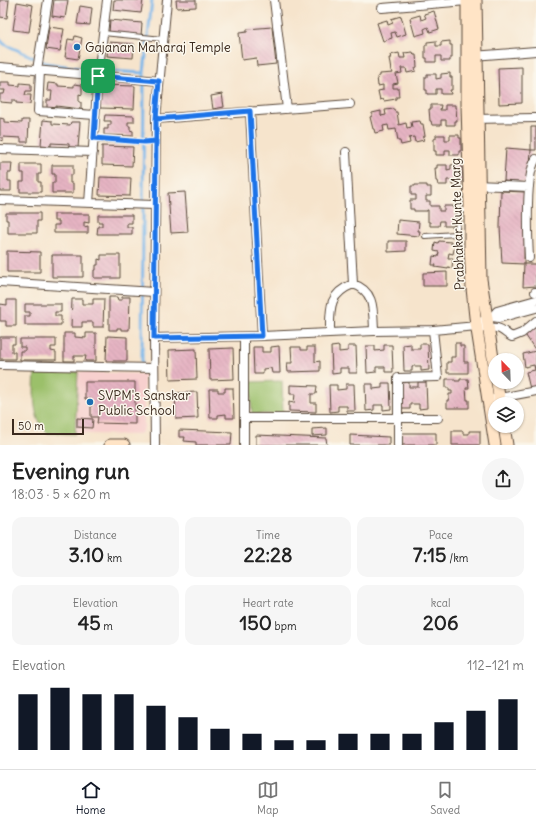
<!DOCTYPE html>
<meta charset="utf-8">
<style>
:root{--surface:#fff;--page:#f6f6f6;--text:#222;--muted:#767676;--line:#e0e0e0;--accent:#111827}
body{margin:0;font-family:Delius,sans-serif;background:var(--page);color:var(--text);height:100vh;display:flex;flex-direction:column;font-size:15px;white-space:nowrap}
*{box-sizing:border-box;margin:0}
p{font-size:13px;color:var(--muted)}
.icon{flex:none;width:22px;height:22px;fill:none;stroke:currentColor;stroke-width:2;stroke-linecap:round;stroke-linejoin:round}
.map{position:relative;height:445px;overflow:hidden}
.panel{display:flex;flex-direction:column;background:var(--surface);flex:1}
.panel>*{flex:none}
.needle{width:26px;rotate:337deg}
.tools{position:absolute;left:488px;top:353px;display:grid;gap:8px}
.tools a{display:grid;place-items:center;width:36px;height:36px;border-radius:50%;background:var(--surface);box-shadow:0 1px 3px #0004;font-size:20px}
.scale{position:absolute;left:12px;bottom:10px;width:72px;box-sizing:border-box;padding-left:4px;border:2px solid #3b2a1e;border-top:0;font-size:11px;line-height:14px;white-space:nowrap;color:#3b2a1e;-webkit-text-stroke:3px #fbf7ec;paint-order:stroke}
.pin{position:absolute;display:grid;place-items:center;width:34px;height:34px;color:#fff;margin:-17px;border-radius:8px;box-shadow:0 2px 6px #0006}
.round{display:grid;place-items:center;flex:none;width:42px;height:42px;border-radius:21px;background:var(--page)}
.overview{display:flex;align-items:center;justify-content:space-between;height:68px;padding:0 12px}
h1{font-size:22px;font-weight:800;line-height:30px}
.stats{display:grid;grid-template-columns:repeat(3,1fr);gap:6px;height:68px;padding:4px 12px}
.stats div{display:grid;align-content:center;border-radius:10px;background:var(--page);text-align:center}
.stats b{font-size:20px;font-weight:800}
.stats small{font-size:11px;font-weight:400}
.stats p{font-size:11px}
.chart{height:112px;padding:8px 12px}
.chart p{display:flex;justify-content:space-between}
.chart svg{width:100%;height:72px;margin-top:4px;stroke:var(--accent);stroke-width:6}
.tabs{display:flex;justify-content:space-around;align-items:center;height:56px;border-top:1px solid var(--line);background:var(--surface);font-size:11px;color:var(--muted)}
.tabs a{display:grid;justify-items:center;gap:2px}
.tabs .current{color:var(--accent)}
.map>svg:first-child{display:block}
.built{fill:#f7d0ce}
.green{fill:#9bc06a;stroke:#6b7544}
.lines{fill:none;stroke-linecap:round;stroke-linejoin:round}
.stream{stroke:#77b5ea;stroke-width:3}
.building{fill:url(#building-back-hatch)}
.lane-casing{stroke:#574638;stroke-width:6}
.street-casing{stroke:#574638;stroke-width:10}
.secondary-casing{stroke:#574638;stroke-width:13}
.lane{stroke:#fff;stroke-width:4}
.street{stroke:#fff;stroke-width:8}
.secondary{stroke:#ffe4c6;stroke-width:11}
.route-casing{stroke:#fff;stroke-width:8}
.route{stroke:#1a73e8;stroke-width:5}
.poi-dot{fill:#1f6fb2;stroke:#fbf7ec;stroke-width:1.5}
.labels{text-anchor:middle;stroke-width:3;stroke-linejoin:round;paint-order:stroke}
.poi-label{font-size:13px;fill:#3b2a1e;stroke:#fbf7ec;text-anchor:start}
.street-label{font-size:13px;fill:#3b2a1e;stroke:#fbf7ec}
</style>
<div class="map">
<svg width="536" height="445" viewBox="0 0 536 445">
<defs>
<pattern id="building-back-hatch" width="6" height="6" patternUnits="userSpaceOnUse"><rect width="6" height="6" fill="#e6b4c3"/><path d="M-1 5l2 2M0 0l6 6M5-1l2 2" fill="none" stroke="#c69ba7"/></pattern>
</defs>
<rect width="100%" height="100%" fill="#fbf7ec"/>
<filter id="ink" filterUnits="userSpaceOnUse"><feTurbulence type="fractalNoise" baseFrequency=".025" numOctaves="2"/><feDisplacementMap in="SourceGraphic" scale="8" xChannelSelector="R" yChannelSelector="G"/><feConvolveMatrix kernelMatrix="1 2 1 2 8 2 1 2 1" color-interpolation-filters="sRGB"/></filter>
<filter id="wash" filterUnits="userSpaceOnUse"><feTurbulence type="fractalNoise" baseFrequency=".012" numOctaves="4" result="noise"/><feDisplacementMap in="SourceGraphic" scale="16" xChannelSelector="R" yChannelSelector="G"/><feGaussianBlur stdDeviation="0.9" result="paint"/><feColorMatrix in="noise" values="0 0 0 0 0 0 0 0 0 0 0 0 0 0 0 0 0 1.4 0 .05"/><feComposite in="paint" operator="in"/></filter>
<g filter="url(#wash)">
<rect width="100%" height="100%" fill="#f6e4cc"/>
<path class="built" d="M35,370L144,374V427L141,433L134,435L47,433L41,426L36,410L34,394Z"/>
<path class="green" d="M35,370L78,372L75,434L47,433C31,418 34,390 35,370Z
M282,381L283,414H254L252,413L250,382Z"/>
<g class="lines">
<path class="stream" d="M0,39L4,44L46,63L90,70L144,73
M142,362L144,73L152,0"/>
</g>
<g id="blocks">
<path class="building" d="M0,0H9L7,18L0,17Z
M54,0H68L65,18L52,16Z
M114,0H143L141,13L113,10Z
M176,0H196V7L177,8Z
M17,2L33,5L29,32L13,30Z
M80,6L92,8L90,25L77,24Z
M434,11L439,29L430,32L428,27L424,29L425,33L415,36L410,18L420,15L421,20L426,18L424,14Z
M401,16L406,34L397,37L395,32L391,33L392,38L383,41L377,23L387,20L388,25L393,23L391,19Z
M110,20L142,23L141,36L109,33Z
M49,27L64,29L60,51L46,49Z
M272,27L276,64L257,66L256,58L242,60L239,33L247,32V29Z
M75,36L82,38L78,59L65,57L68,39L74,40Z
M436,41V46H441V42L450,41V45H452V58H450V61H441V56H436V62H427V58H425V45H427V42Z
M109,42L134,44L133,58L107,56Z
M413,52L414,55H416L417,67L415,68L416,71L407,73L406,68H401L402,73L396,74L398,83L393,84V88H398L399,97H396V99L384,101L383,99L380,100L378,91L383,90V85L378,86L377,77L380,76V74L393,73L392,71H391L389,58H391L390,55L399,53L400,58H405L404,53Z
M522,67V103L499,104L498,68Z
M450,73V77H452V90H450L451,94H441V89H436V94H427V90H425V77H427V74H436V79L441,78V74Z
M0,82H10V85L20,86V83L31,84V91H26L25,95H31L30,104L16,103V100H12V103L0,102V94H4L5,90H0Z
M48,83L58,84V86L74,87V84L82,85V95L79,94V102H81V109L56,106V108H47V100H51L52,91H47Z
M101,85L135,86L134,109L100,108Z
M222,94L224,107L213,109L211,96Z
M431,105H441L440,110H445V105H455V108H456L457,121H455V125H446V120H441V125H432L431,121H430L429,109H431Z
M394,109L395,112H397L399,125L406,123L407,128L412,127L411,122L420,121L421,124H423L425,136L423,137L424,140L415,142L414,137L409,138L410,143L401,145L400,141H398L396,129L389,130L388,125L383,126L384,131L375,133L374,129H373L370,117L372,116V113L381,111V116L386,115L385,110Z
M105,115L134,116V122H128V126H130V130L133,131V136L104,135V129H108V125H111V121H104Z
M0,118L4,119V122L22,123V120H29L28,142H21V138L3,137V141L0,140Z
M43,120L52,121V124L70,125L71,122H80L78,148L69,147V144L51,143V146L41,145Z
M531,127H536V150H531Z
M436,135H445V140H450V135H459V138H461V151H459V155H450V150H445V155H436V151H434V139L436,138Z
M102,146L133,147L132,166L102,165Z
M506,148L531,150L529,183L504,181Z
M0,163H12L11,173H8V181H11V191H0Z
M21,164H41V174H38V182H41V192H20V182H24V173H21Z
M461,164V168H462L463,181H461V185H452V180H447V185H438L437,181H436L435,168H437V165H447V170L451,169V165Z
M52,165H73V175H70V183H73V193H52V183H55V174H52Z
M100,177L131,178L130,196L99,195Z
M415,185H427V187H431V196H426V201H430V206H439V211H444V206H453L454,209H455V222H454V226H444V221H440L439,226H430V222H428V210H427V211H414V209H410V200H416V195H411V186H415Z
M501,191L525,192L524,264L502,263L500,227Z
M185,192L188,232L171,233L168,193Z
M6,213H40V221H37V233H8V220H6Z
M54,214H89V223L84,222V227L88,226V233H54V225H59V221H54Z
M98,215H132V223H127V227H132V234H97L98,226H102V222H98Z
M398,220L419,222L418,231H420L419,236L397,234Z
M388,241H406V251L388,252Z
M439,241L451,242V244L455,245L453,254L449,253L448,258H453L452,268L448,267V269L435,267L436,265H432L433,256L438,257L439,252L434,251L435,242L438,243Z
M7,251L40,252V272H7Z
M52,255H83V277H52Z
M101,255H120V278H94V270H96V265H98V259L101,260Z
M524,264H536V286L523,287Z
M447,272V286H423V273Z
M109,297H117L118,300H122V297H130L129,330H121V328H117V330H109Z
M72,299H82V304H93V299H104L103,327H93V322H82V327H71Z
M7,300H16V326H6V321H0V304L7,305Z
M25,304H61V312H55V316H61V325H25V316H30V312H25Z
M536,324V351L524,333Z
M64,333H75V337L86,338V333H96V361H85L86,356H74V361H64Z
M107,336L127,337V361H106Z
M0,337H15V344H12V352H15V359H0Z
M20,339H56V347H51V351L56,352V360H20V351H25V347H20Z
M455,343H460V346H464V362H468V373H447V362H451V357H455Z
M411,344V349H420V344H428L429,370L421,371V366H412V371H404L403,345Z
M384,345H392L393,372H385V367H376V372L367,373L366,346H375V351L384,350Z
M279,346L280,373H272L271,368L263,369V374H254L253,347H262V352H271V347Z
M339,346V352L348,351V346H356L357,373H349V368H340V373L332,374L331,347Z
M291,347H301V350H307V347H315V362L320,361V371L288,372L287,363H292Z
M233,348L234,379L210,380L209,349Z
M196,349L197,379L170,380L169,350Z
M536,351V388L530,389L526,372L535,370L534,365L525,367L523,354Z
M446,379H455V381H460V379H468L469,388H466L467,400H469V408H447V400H449V394H452V391H449V388H446Z
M85,382H135V424L97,423L98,417H91V399H85Z
M409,382V387H418V382H426L427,408L419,409V404H410V409H402L401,383Z
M382,383H390L391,409L383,410V405H374V410L366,411L365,384H373V389L382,388Z
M346,384H354L355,411H347V406H338V411L330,412L329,385H337V390L346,389Z
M290,385L317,386L316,394H311V403H316V412L289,411V402L294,403L295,394H290Z
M225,388H233L234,418H226V414L218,415V418H210L209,389H218V392H225Z
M197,392L198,418L176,419L175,393Z
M77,418L93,419L92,428L77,427Z
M327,428V435L312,436V429Z
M179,430L232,432L231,445H196V442L184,441L185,437H179Z
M452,431H463V434H469V431H480V445H452Z
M402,433H436V445H402Z
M256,435L326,438L327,445H256Z
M350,435L389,437V445H350Z"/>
</g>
</g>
<g filter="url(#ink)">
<use href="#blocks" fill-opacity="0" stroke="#574638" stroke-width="1"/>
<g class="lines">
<defs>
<path id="lane" d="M103,33L163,39
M94,139L144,142L156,141
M425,236L456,234L460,211L470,209"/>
<path id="street" d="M274,0L287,109
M382,8L467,1
M473,56L536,51
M0,67L159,81
M37,70L48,0
M40,71L38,111L95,115
M250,111L262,336
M156,119L350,104
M473,119L536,118
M0,149L93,152
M346,152L353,284C375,291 373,310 374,331
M474,185L529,187
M0,200L155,205
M89,203L98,76L107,0
M529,258C528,238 525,174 536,159
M0,282L154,292
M535,292H536
M492,317L497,311L536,300
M483,328C488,329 493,327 497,328C503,329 507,335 512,337L522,333L536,321
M330,333C330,309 328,294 353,284
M154,338L262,336L374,331L433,330L477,326L486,318L492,317L499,318L536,308
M0,365L154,368
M494,399L536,391
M244,418H438
M155,445L154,338L156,119L167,0
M244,445V337
M398,445V378L438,377L433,330"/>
<path id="secondary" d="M467,0V105L470,209V245L472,288L475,317L495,445
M476,0L481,279L495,371
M497,382L500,404
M504,426L507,445
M110,445H124"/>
</defs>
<use href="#lane" class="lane-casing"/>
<use href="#street" class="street-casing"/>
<use href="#secondary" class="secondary-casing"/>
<use href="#lane" class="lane"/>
<use href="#street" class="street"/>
<use href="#secondary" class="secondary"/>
</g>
</g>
<g class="lines" filter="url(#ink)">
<defs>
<path id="route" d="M98,76L159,81L156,119V141L154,338L262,336L250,111L156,119V141L144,142L94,138L98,76"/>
</defs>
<use href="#route" class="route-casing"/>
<use href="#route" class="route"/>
</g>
<g class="poi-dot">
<circle cx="77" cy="47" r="4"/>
<circle cx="90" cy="402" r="4"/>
</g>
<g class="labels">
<g class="poi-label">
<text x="85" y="52">Gajanan Maharaj Temple</text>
<text x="98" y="400">SVPM's Sanskar<tspan x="98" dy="15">Public School</tspan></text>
</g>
<g class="street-label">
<text transform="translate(457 224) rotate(-92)" y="5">Prabhakar Kunte Marg</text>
</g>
</g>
</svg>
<div class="tools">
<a><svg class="needle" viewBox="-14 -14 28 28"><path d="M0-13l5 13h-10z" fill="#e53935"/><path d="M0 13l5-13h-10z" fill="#767676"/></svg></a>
<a><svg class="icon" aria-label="layers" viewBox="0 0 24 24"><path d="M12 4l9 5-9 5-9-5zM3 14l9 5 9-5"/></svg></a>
</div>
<div class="scale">50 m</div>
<div class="pin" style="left:98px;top:76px;background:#1e9e55"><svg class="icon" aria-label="arrive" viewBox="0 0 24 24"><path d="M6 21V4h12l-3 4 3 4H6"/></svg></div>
</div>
<section class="panel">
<div class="overview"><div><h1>Evening run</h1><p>18:03 · 5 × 620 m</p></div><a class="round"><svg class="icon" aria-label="share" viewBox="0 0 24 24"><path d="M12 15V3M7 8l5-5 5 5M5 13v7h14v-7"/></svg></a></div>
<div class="stats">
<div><p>Distance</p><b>3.10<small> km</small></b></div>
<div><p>Time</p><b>22:28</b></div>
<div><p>Pace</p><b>7:15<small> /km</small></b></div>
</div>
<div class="stats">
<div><p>Elevation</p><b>45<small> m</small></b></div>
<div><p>Heart rate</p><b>150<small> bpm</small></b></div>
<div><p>kcal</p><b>206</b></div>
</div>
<div class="chart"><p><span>Elevation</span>112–121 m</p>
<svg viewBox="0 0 160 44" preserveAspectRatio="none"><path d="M5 44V10M15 44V6M25 44V10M35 44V10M45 44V17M55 44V24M65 44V31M75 44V34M85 44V38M95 44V38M105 44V34M115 44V34M125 44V34M135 44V27M145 44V20M155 44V13"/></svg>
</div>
</section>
<nav class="tabs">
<a class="current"><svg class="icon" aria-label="home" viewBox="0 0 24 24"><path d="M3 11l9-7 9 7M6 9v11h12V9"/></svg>Home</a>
<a><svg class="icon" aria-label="map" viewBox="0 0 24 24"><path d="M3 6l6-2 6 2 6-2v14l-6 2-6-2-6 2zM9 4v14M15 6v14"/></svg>Map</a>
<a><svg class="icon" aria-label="saved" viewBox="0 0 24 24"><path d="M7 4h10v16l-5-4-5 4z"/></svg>Saved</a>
</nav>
